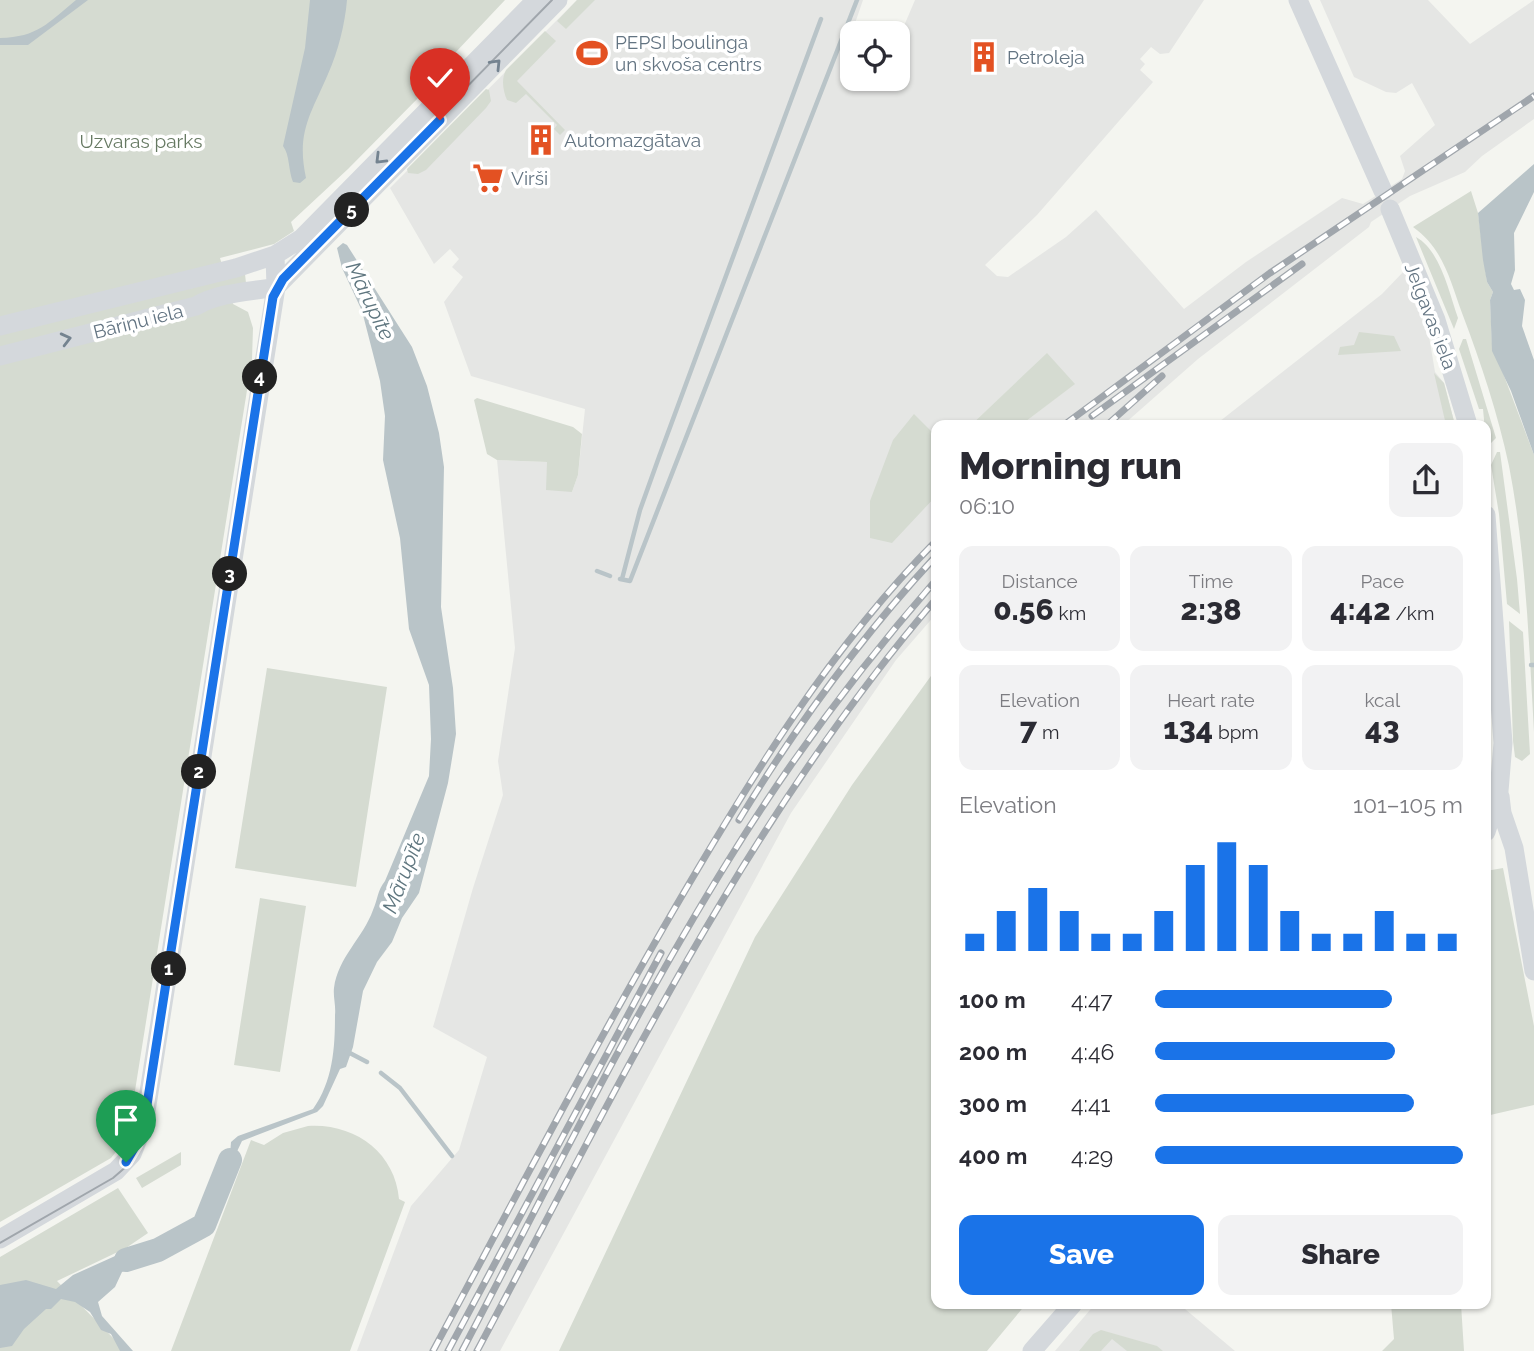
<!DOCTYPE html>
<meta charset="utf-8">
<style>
:root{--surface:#fff;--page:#f2f2f3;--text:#2b2b33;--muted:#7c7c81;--accent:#1a73e8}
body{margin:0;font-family:Raleway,sans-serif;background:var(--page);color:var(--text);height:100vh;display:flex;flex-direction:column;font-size:26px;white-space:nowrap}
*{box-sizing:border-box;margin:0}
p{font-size:23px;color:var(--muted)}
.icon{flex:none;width:38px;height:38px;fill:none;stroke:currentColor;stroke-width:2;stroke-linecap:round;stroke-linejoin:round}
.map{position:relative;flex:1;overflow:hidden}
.details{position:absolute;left:931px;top:420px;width:560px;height:889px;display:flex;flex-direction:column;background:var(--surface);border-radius:14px;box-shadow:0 2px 5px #0004}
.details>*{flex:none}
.buttons{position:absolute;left:840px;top:21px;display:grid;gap:14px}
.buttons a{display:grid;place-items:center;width:70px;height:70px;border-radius:14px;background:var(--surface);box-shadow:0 2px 5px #0004;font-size:35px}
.pin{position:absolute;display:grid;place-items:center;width:60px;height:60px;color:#fff;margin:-72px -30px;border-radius:50% 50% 50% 0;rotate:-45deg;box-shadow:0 0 7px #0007}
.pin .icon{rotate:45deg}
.km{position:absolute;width:35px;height:35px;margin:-18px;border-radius:50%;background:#222;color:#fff;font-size:19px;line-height:35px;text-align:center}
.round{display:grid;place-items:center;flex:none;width:74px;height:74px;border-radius:14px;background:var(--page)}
.head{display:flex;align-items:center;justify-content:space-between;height:119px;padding:0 28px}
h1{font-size:38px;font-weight:800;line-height:52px}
.figures{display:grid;grid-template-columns:repeat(3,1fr);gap:10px;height:119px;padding:7px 28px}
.figures div{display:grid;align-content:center;border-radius:14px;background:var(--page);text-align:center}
.figures b{font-size:30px;font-weight:800}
.figures small{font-size:19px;font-weight:400}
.figures p{font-size:19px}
.chart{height:196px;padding:14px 28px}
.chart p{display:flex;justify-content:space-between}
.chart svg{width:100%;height:126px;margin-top:7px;stroke:var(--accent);stroke-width:6}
.action{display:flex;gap:14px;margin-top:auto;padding:14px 28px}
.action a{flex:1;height:80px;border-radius:14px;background:var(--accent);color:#fff;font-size:28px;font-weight:800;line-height:80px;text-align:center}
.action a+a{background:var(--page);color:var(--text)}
ul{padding:0 28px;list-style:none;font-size:23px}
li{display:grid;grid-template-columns:112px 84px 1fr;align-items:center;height:52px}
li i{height:18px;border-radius:9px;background:var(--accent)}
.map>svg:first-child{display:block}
.built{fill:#e5e6e4}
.green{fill:#d5dbd1}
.water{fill:#b9c4c8}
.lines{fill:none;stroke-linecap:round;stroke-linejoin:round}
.stream{stroke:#b9c4c8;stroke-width:4.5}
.river{stroke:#b9c4c8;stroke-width:24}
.secondary{stroke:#d4d8dc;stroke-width:19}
.tram{stroke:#a0a6ac;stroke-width:2}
.rail-casing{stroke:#a0a6ac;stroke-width:7}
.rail{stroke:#fff;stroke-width:4.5;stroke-dasharray:13;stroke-linecap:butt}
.oneway{stroke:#748390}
.route-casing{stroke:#fff;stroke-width:14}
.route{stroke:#1a73e8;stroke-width:9}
.labels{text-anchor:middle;stroke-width:7;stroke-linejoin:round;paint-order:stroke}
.poi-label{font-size:19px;fill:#637482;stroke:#fff;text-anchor:start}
.park-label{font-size:19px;fill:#667962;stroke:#fff}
.street-label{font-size:19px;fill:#637482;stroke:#fff}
.water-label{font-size:21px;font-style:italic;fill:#5f767f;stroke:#fff}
</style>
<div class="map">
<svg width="1534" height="1351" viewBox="0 0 1534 1351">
<rect width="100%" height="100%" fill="#f4f5f0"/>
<path class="built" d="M577,0H863L840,67L852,72V79H870L880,83L882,79H898V40L915,0H1204L1169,53L1160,54L1151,47L1140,59L1145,64L1140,70L1153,82L1037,215L985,265L997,276L1008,277L1066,237L1096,210L1184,309L1246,262L1342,198L1363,204L1402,179L1405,171L1400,156L1435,125L1412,83L1396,93L1386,92L1354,77L1320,0H1428L1470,44L1534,0V119L1482,156L1465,172L1410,196L1371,222L1369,227L1198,359L1123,425H1021L1074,384L1047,354L971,425H936V614L896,660L791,813L500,1351H357L411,1206L459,1150L487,1057L433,1027L473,888L503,795L498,761L515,648L497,460L548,462L572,492L578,475L585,409L471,376L444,302L463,277L452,267L459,259L450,249L434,264L390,188Z
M1405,270L1428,330L1435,372L1444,383L1455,425H1215L1382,294Z
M1095,1304H1179L1235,1351H1055Z"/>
<path class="green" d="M0,0H505L438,71L428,88L348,169L291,222L294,231L274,244L220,258L225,275L245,274L246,283L229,291L233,304L248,312L253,328L252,359L130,1122L123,1143L111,1158L0,1222Z
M577,0H595L566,29L557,21Z
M545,31L556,41L517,81L565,130L560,135L554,129L557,125L526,94L516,103L507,100C503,91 501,79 506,70Z
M486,89L489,90L491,101L486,108L426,170L418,174L408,173L407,169Z
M1471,191L1478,213L1487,282L1493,292L1490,300L1492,344L1534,455V732C1529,644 1526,553 1509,466C1498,414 1481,363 1462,313C1450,280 1443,248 1413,227Z
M1416,237C1441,251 1449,293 1458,318L1454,329Z
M1359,332L1394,336L1401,351L1338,355L1340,347L1354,345Z
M1463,339H1466L1496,438L1490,444L1486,441L1483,409H1479L1459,349Z
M1047,353L1075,384L1021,425H971Z
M1434,373L1444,383L1455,425H1446Z
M477,398L573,427L582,434L578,475L572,492L546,490L547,462L497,460L487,454L474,400Z
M914,414L936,436V496L892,543L870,538V501L893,440Z
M1497,452H1500L1517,579L1520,614L1507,604L1499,514L1491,465Z
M1509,621L1523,632L1530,754L1522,761L1515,757L1513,741Z
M267,668L387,687L356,887L235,868Z
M936,669V1304H1026L987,1351H559L755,937L852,785Z
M1503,868L1534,1026V1105L1486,1116V871Z
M260,898L306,906L280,1072L234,1065Z
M308,1126C354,1123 395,1152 399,1199L405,1202L350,1351H171L251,1140L264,1145L283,1133Z
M181,1152V1165L142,1188L136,1178Z
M118,1188L148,1233L126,1248L57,1281L126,1351H0V1257Z
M1391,1304H1461L1464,1351H1382L1394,1339Z
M1101,1330L1157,1346L1163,1351H1127L1112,1339L1101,1351H1079L1093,1334Z"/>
<path class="water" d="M76,0H88L28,45H0V38C38,37 48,23 76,0Z
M310,0H347C345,24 338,52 328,74C311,114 296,132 306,178L300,183L293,182C288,170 290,155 283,146L305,48Z
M1534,164V192L1514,233L1515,270L1511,284L1514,290L1520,289L1525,300L1522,326L1534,360V455L1511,391L1492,351L1490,300L1493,292L1487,282L1483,260L1478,213Z
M343,243L347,245L412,347L427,386L439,433L444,467L441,607L453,688L456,734L448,783L419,893L402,918L392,942L377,962L363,991L353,1047L346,1067L340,1069L323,1106L317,1112L242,1141L230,1166L224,1192L215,1188L230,1155L231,1142L238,1136L313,1109C333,1081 335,1048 335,1015C336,1006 333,996 334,988C338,957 363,938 373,910C378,899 377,891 385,881L429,776L431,739L429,685L409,629L400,538L383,460L385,416L380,381L362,311L342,268L337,248Z
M144,1243L156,1245L158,1256L137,1263L122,1272L115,1287L98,1302L102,1316L133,1351H120L111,1334L101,1330L90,1312L75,1302L61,1299L51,1309H46L24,1329L12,1346L0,1348V1285L26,1280L56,1289L73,1275Z"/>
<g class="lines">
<path class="stream" d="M597,571L610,576
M620,579L630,581L857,0
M622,579L640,510L659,457L821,19
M1531,665H1534
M346,1051L367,1062
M381,1073L400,1088L452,1156"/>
<path class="river" d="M126,1260L158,1250L204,1225L230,1160"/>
<path class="secondary" d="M1298,0L1383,191
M1390,209L1436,320L1468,425
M276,287L558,0
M0,326L236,268L275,255L302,238L536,0
M0,356L196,306C220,292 250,292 276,287
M1486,515L1503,743L1499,791L1486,832
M1500,796L1502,813L1514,848L1534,971
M0,1239L116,1171L132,1154L144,1124L276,287L275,255
M1032,1351L1073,1304"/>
<path class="tram" d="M0,1243L113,1178L128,1165L144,1137L269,342L281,283L294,263L552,0"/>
<defs>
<path id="rail" d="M1092,416L1302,264
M1064,425L1270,273L1534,96
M1107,425L1162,376
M739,820C796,726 861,637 936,556
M433,1351C513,1202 591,1052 676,906C752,776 830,648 936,541
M448,1351L661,953
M462,1351C548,1187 630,1019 728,861C789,762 859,668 936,580
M477,1351C616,1092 743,823 936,599"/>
</defs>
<use href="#rail" class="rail-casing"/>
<use href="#rail" class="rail"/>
</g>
<defs><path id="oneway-chevron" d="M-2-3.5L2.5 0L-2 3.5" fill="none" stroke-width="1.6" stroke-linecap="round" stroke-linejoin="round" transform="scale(1.75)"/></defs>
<g class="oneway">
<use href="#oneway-chevron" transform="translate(496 64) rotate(-46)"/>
<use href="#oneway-chevron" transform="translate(380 159) rotate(135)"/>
<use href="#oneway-chevron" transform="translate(66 339) rotate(-14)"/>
</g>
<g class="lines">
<defs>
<path id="route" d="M126,1162L136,1145L144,1124L273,297L283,279L440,120"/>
</defs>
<use href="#route" class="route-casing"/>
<use href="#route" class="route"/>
</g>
<defs>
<symbol id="stadium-bare" viewBox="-9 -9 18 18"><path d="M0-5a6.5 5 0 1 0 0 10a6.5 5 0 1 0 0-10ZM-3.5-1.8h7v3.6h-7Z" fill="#e35122" stroke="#fff" stroke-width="2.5" paint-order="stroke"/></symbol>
<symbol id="building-bare" viewBox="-9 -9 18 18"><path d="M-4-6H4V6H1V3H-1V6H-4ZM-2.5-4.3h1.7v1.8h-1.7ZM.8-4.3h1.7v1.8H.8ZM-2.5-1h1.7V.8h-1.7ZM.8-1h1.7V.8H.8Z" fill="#e35122" stroke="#fff" stroke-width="2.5" paint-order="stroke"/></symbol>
<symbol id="supermarket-bare" viewBox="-9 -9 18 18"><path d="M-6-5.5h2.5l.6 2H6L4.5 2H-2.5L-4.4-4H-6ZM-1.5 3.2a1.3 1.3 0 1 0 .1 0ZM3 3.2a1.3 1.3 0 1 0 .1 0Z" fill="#e35122" stroke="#fff" stroke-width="2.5" paint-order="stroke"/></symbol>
</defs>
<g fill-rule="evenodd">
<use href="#stadium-bare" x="570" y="31" width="44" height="44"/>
<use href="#building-bare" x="962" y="35" width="44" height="44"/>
<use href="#building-bare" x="519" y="118" width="44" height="44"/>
<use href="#supermarket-bare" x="466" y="156" width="44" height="44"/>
</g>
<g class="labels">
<g class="poi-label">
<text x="615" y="49">PEPSI boulinga<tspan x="615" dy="22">un skvoša centrs</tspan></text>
<text x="1007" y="64">Petroleja</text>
<text x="564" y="147">Automazgātava</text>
<text x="511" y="185">Virši</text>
</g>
<g class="park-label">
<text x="141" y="148">Uzvaras parks</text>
</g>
<g class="street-label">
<text transform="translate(1431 316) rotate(69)" y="7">Jelgavas iela</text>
<text transform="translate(138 321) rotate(-14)" y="7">Bāriņu iela</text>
</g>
<g class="water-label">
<text transform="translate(370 301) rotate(64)" y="7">Mārupīte</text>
<text transform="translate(404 873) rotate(-69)" y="7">Mārupīte</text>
</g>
</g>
</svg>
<div class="buttons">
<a><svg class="icon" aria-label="locate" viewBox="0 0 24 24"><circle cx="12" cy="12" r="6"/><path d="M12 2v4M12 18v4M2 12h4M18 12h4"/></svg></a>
</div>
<div class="pin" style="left:126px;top:1162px;background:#1e9e55"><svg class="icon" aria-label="arrive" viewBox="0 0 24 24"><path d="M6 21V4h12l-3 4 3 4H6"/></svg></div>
<div class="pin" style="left:440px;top:120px;background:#d93025"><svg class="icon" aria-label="check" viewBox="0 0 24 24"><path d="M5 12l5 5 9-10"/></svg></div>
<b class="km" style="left:169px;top:969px">1</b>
<b class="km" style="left:199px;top:772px">2</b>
<b class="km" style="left:230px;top:574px">3</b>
<b class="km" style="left:260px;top:377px">4</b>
<b class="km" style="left:352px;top:210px">5</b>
<section class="details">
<div class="head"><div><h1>Morning run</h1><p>06:10</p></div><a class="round"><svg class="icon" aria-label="share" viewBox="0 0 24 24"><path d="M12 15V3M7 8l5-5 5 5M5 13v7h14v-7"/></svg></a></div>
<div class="figures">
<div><p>Distance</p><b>0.56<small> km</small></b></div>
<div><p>Time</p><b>2:38</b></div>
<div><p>Pace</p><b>4:42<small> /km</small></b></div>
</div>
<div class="figures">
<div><p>Elevation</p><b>7<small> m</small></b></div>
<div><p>Heart rate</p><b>134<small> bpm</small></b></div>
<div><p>kcal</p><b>43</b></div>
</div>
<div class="chart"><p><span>Elevation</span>101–105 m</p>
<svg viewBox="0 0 160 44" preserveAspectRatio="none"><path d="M5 44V38M15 44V30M25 44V22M35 44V30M45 44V38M55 44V38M65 44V30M75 44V14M85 44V6M95 44V14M105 44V30M115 44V38M125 44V38M135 44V30M145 44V38M155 44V38"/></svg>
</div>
<ul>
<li><b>100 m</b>4:47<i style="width:77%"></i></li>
<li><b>200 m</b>4:46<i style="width:78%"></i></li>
<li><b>300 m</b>4:41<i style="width:84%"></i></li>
<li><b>400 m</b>4:29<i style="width:100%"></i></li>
</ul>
<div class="action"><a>Save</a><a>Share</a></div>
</section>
</div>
